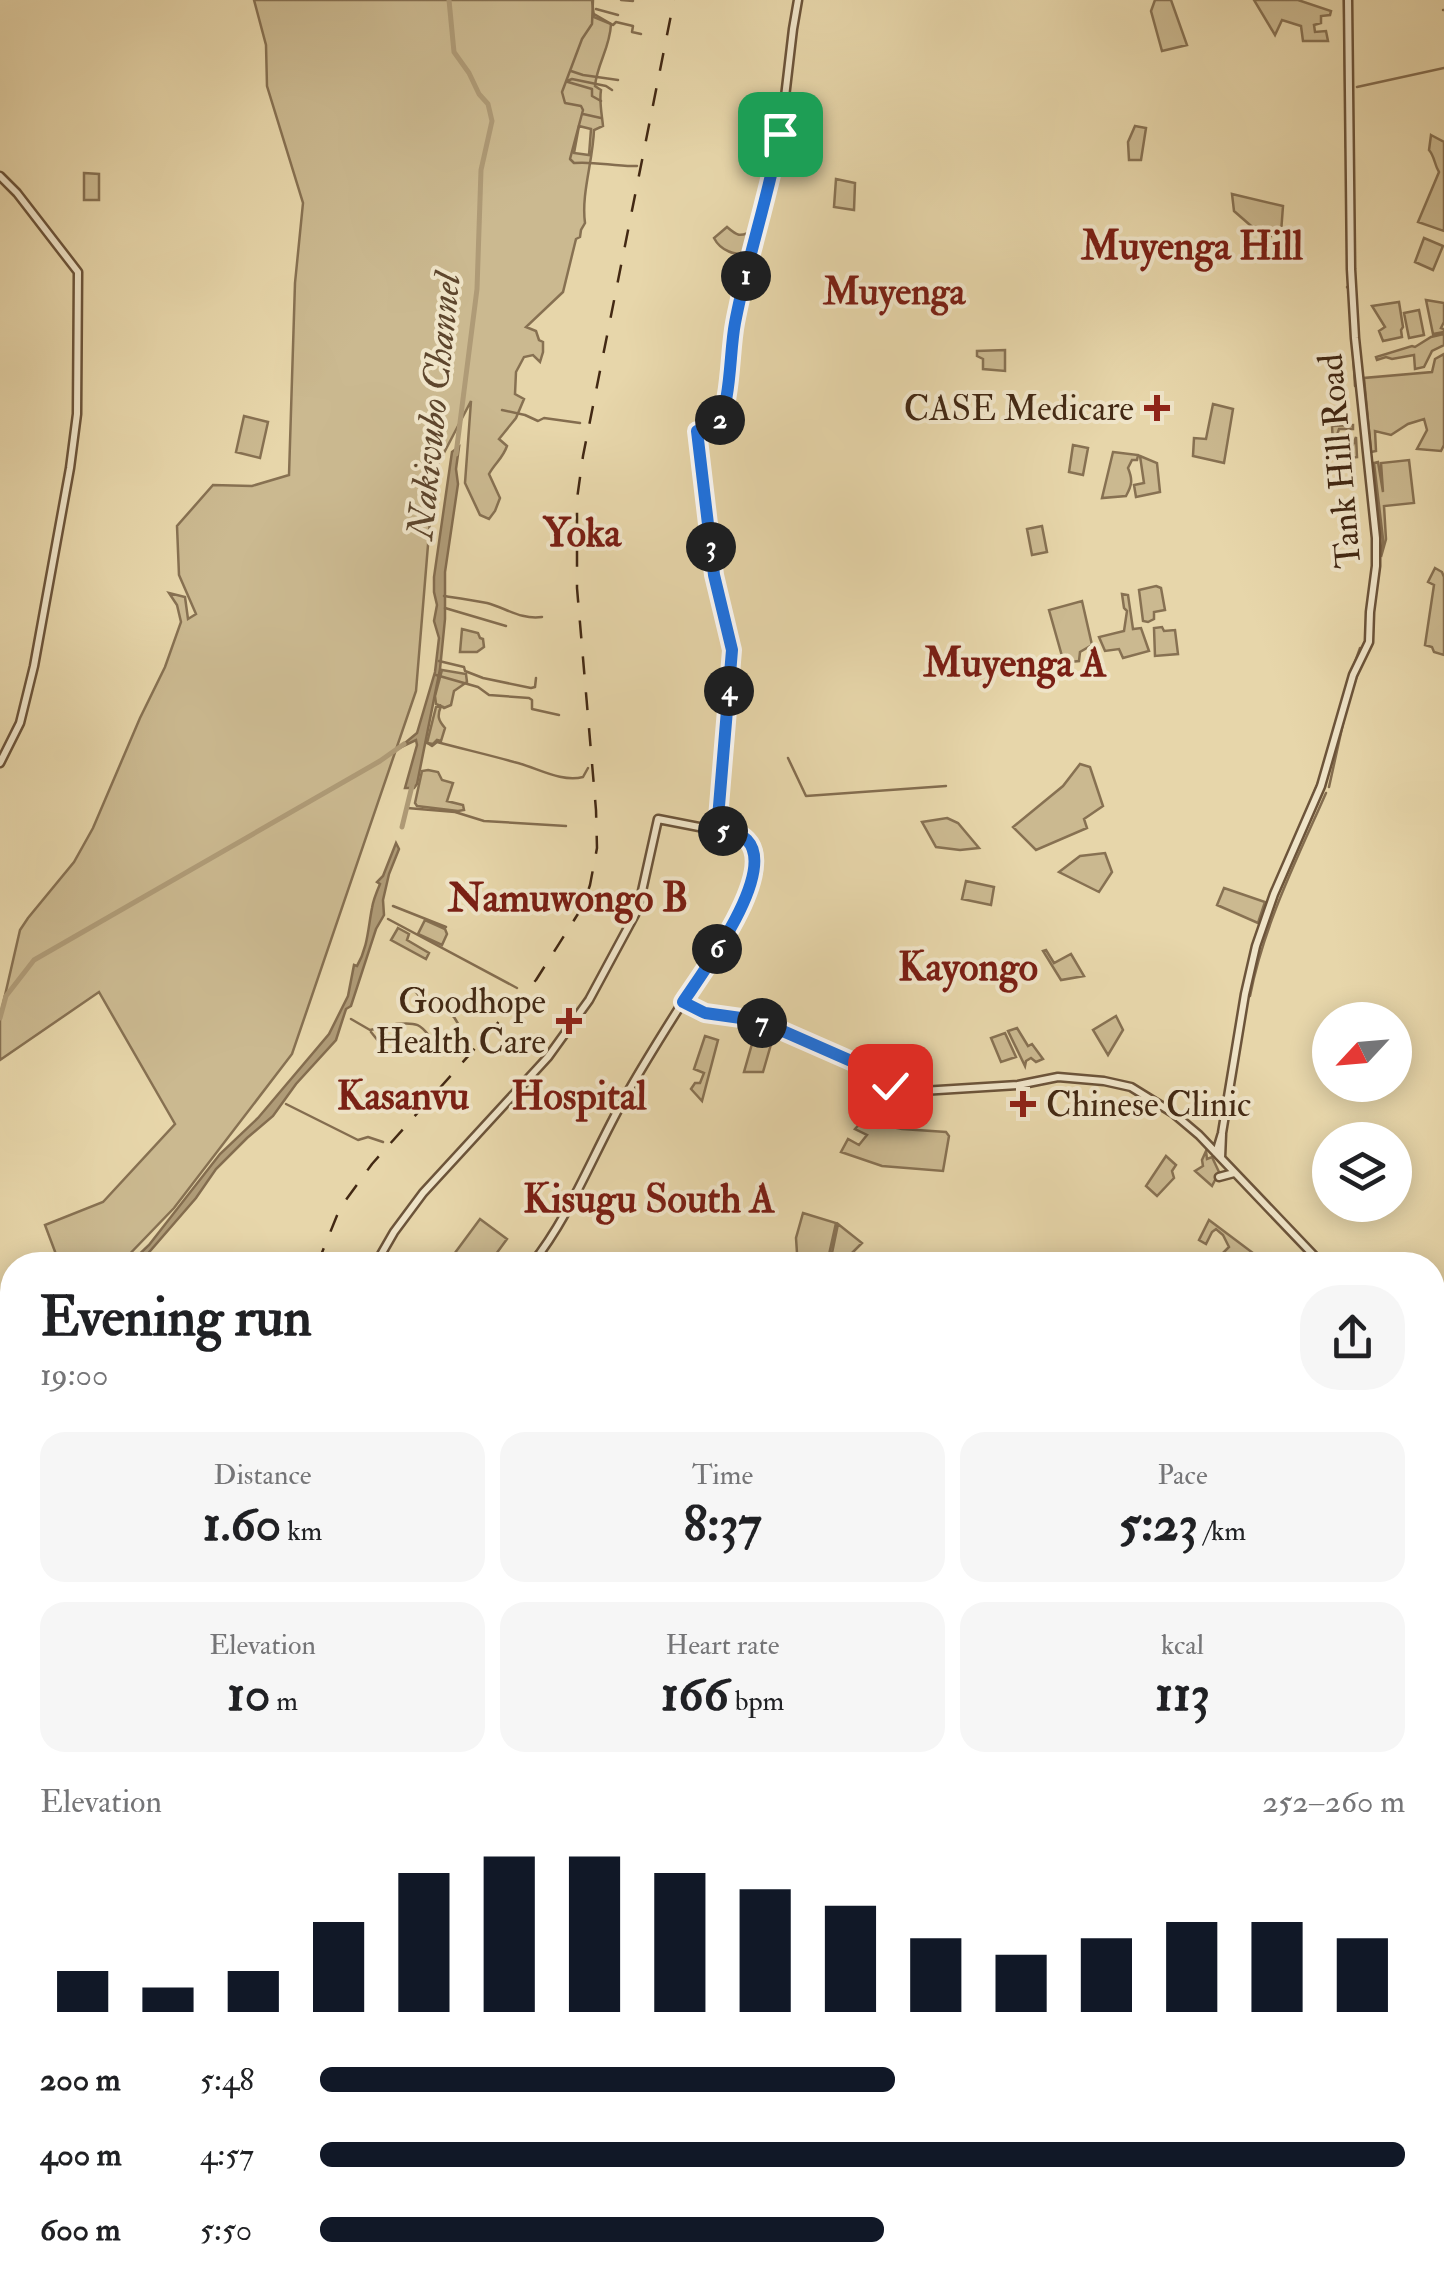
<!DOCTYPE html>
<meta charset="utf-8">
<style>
:root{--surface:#fff;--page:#f6f6f6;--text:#202124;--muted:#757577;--accent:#111827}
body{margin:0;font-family:"IM FELL Double Pica",serif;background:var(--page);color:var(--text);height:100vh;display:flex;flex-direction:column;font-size:38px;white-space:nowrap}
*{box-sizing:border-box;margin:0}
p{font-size:32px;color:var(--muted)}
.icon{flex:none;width:55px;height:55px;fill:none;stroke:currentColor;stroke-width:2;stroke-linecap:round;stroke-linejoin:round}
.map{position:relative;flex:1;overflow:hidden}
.panel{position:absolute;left:0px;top:1252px;width:1445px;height:1038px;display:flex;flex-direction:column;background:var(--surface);border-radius:40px 40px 0 0;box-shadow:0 5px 25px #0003}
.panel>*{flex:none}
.needle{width:65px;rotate:244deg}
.tools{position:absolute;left:1312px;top:1002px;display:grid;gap:20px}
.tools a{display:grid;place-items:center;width:100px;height:100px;border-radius:50%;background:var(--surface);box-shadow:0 5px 25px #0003;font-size:50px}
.pin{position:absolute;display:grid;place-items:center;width:85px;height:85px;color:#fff;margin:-42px;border-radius:20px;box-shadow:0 5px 15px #0006}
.km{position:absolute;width:50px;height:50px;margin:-25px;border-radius:50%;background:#222;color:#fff;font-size:28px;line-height:50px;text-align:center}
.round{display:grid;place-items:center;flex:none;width:105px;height:105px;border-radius:40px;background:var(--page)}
.overview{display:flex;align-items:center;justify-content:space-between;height:170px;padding:0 40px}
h1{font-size:55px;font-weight:800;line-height:75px}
.figures{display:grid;grid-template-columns:repeat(3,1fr);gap:15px;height:170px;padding:10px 40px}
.figures div{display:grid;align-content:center;border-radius:25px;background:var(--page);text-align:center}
.figures b{font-size:50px;font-weight:800}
.figures small{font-size:28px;font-weight:400}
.figures p{font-size:28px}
.chart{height:280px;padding:20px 40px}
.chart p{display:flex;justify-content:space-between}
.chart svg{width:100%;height:180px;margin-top:10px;stroke:var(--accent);stroke-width:6}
ul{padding:0 40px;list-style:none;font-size:32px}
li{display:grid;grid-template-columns:160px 120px 1fr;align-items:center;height:75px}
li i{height:25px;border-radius:12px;background:var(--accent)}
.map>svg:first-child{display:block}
.green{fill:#cbb990;stroke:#877152;stroke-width:2.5;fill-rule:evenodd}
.water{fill:#af9b77;stroke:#846d4f;stroke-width:2.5}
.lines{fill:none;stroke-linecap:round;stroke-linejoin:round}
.stream{stroke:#846d4f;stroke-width:2.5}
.canal{stroke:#af9b77;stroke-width:5}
.tertiary-casing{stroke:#6c543a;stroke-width:11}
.tertiary{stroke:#efe4c8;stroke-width:6}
.rail{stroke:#432914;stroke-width:2.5;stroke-dasharray:18 18;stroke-linecap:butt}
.route-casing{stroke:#fff;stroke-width:20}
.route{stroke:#1a73e8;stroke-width:12}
.poi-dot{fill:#8f2418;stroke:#efe4c8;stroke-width:4}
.labels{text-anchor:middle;stroke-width:8;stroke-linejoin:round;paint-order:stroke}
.poi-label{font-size:35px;fill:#432914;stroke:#efe4c8;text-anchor:end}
.street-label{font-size:35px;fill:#432914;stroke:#efe4c8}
.neighbourhood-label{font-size:38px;font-weight:bold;fill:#7a1f14;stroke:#efe4c8}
.water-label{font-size:38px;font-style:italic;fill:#5e462d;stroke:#efe4c8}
.quarter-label{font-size:40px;font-weight:bold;fill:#7a1f14;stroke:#efe4c8}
</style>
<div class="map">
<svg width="1444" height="2289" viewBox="0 0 1444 2289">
<rect width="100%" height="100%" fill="#e7d6aa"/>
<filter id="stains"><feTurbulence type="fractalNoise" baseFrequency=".002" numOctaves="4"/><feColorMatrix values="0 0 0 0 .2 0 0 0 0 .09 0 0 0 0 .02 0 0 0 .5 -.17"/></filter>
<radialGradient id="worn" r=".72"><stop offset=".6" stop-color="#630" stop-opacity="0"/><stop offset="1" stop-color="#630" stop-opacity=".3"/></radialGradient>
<path class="green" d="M254,0H592L594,17L611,24C610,48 597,64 595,86L601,90C599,102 602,115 603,126L594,130C593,161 581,194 585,223L581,230L580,237L576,239L563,292L526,327L536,331L539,340L543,342V352L540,362L533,355L524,357L516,372L515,394L524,399L516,418L499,439L507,446C503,458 495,463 489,474L500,498L495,511L489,519L480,515L465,483L471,401L434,472L416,691L292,1054L174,1208L119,1265H60L45,1225L103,1202L175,1124L99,992L0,1060V1017L20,930L28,918L74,862L93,828L140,718L165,667L181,622L177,605L169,593L185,597L188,619L196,614L179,575L177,526L213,485L252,486L289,475L295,283L303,203L267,86L266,45ZM579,126L591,129L589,155L574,153Z
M1155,0H1171L1187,45L1162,51L1151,11Z
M1254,0H1298L1331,11L1330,15L1321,16V23L1314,25L1315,32L1326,31L1328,41H1303L1301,26L1282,20L1275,35Z
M1135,126L1146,128L1141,160H1129L1128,142Z
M1431,135L1444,142V231L1418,222L1439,172C1434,164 1435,157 1429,150Z
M84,173L99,174V200H84Z
M836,179L855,183L854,210L834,207Z
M1232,194L1283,206L1281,233L1265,238L1234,211Z
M727,227C742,240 741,234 757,230L749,256C735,254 721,252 714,238Z
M1424,238L1443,246L1433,270L1415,262Z
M1426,300L1444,303V322L1441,328L1444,329V332L1433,334Z
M1399,302L1403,327L1401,330L1402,337L1383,341L1379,331L1385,327L1372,306Z
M1419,310L1424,335L1409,338L1404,313Z
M1444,334V345L1432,351L1424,367L1415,369L1414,355L1392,359L1386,357L1377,360L1376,357L1412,346L1415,347L1431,337Z
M1005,350V371L983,369V359L977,356V351Z
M1444,354V445L1441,451L1417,449L1427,430L1424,419L1408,424L1391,435L1375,431L1376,451L1371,452L1364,378L1432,372L1435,359Z
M1213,404L1233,409L1224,463L1193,456L1194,438L1206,439Z
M244,416L268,422L260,458L236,452Z
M1353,425V429H1339L1337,435L1344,453L1353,445L1356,437L1357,457L1334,459L1332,426Z
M1073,445L1088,448L1083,475L1069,472Z
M1113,452L1138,455L1137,460H1132L1128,468C1133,480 1132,485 1126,496L1102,498Z
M1140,456L1157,463L1160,492L1136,497L1134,485L1144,483Z
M1409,460L1414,503L1384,506L1386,539L1381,557L1383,539L1374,463L1378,462L1383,492L1381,463Z
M1042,526L1047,552L1032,555L1027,529Z
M1435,568L1442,572L1444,577V655L1434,652L1432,647L1425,645L1434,585L1428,582Z
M1156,586L1161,588L1165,610L1154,612V619L1148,622L1143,621L1139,590Z
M1122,594L1128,595L1133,629L1141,628L1149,651L1123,658L1119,649L1105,651L1099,637L1124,631L1127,611L1124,608Z
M1082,601L1092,645L1080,652L1079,661L1070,662L1068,658L1062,656L1049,610Z
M1162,627L1164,631L1175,630L1178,654L1155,656L1154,628Z
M462,629L478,633L480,638L483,639L484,647L477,652H460Z
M442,670L466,674L467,682L454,691L451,705L444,708L441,706C437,716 438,720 445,728L441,741L437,740L433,744L427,743L436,707L441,706L436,704L435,696Z
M1080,764L1090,767L1103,806L1084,819L1087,828L1036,850L1013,827L1063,786Z
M428,770L438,772L442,780L453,783L447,801L463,805L464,810L458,811L417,806L415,803L422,771Z
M947,818L958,823L979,848L960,850L936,847L922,822Z
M1105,853L1112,872L1099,892L1059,872L1080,856Z
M966,881L994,887L991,905L962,899Z
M1224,888L1265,902L1258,923L1217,905Z
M425,920L445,929L447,934L442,945L418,934Z
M398,928L409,934L407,940L429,953L426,959L391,940Z
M1046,950L1054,963L1071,954L1084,976L1061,980L1043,951Z
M1116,1016L1123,1030L1108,1055L1093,1030Z
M1017,1028L1028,1046L1032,1044L1043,1059L1036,1062L1031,1058L1026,1061L1025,1066L1008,1031Z
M756,1030L774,1034L763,1072H744Z
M1005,1033L1016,1057L1001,1062L991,1038Z
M705,1036L718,1040L702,1101L691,1089L695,1083H700L704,1073L694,1069Z
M862,1121L902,1129L946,1132L949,1136L943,1171L882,1166L841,1152L848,1139L859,1145L867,1135L855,1129Z
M1206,1151L1207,1159L1212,1157L1219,1172L1212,1186L1195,1171L1203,1166L1202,1160Z
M1166,1156L1176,1165L1172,1171L1174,1178L1157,1196L1146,1186Z
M803,1213L836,1223L828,1259L823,1257L819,1264L797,1253L796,1238Z
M480,1219L507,1239L488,1265H446Z
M1209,1220L1253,1253L1246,1265H1217L1212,1261L1218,1254L1221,1255L1229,1247L1223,1235L1216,1229L1212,1232L1206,1244L1199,1240Z
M838,1224L862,1243L844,1261L841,1257L832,1253Z
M1432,1881L1444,1888V1911L1433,1925Z
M1444,2071V2280L1441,2289H1325L1328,2278H1432L1433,2084Z
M0,2173L12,2190V2220L0,2203Z
M92,2278H146L158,2289H102Z"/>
<path class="water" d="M459,447L456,469L458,484L445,572V619L440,669L417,784L414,788H405L417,745L416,740L399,748L417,733L435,672L439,638L434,621L437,605L434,592V577L452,452Z
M396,843L399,849L389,874L383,900L384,915L376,929L351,1006L346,1009L336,1040L296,1084L273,1116L247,1138L216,1169L196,1198L138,1265H128L149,1245L220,1154L258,1118L329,1034L348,996L354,965L357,966C368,947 368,928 372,908C373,901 377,891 380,884L377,882L383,876Z"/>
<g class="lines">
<path class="stream" d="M593,0L592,24L582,39L562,92L565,103L581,106L583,110L570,159L574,163C596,161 615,167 637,166
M621,0L633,1
M1344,0L1346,148
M596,9L618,15
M1443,10H1444
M594,14L613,25L616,22L633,26L632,32L641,34
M571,71L583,75L618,80
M567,81L572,79L606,86L612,90
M568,82L592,89V96L601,101
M1357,87L1444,68
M583,114L601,118
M1348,274L1349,287H1347L1349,289L1355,386
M502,410L525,415L538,421L544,418L580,423
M1373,463L1381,529L1379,556
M444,596C458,598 473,600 487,603C506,608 521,620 542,617
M445,608L506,626
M439,661L464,667L465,671L483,678L531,688L535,687L536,678
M1354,665L1360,648
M436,675L478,687L489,695L529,698L532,700V709L559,715
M1351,693L1360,667
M426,742L432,746L437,742C463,749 489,755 514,762C536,767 561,783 583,777L588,768
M788,758L806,796L946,786
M1329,787L1346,710
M407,808L455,812L484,821L566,826
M1296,836L1320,778
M393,906L446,927
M388,919L517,988
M1250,957L1255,941
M415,991L434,1013L439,1014L445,1011L454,1017L460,1027
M1250,996C1264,924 1297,859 1326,793
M351,1019L370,1030L393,1025
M396,1024C424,1021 421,1028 438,1046
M371,1032L379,1042
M286,1104L358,1140L368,1137L383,1142
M1234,1177L1318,1265
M1432,1385L1440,1393
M0,1680L12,1671
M1432,2060L1444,2053
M0,2186L12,2202
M1432,2188L1436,2142L1444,2118
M485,2278L492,2289
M55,2280L59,2278
M1415,2289L1417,2278"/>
<path class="canal" d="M449,0L454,52L469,73L479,94L488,104L492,121L481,170L477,289L456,454
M402,827L412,786
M0,1018L6,996L34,960L380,761L404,744"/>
<defs>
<path id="tertiary" d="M0,176L17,193L78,272L77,414L70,468L34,666L20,723L0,763
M717,830L733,649L715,575L697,431L715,430L718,426L726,396L740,300L772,173L783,114L793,29L798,0
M683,1002C707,1020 738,1014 765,1024C797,1036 829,1050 859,1065C876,1073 888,1088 906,1092L1018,1085L1058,1077L1104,1081L1131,1087L1173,1113L1199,1135L1323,1265
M1216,1153L1222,1133L1245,994L1256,946L1274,894L1321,786L1353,675L1369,642L1370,612L1376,566V538L1355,338L1351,269L1348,0
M1221,1158L1222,1134
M1219,1177L1234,1173
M375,1265L394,1232L423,1193L548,1057L589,1000L638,909L658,819L740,835C754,845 758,858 754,875C746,908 723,940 704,969C677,1011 649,1054 624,1099C593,1154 571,1215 531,1265
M1432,1379L1444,1391
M0,1393L12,1389
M1432,1413L1444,1395
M353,2278L363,2289
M1020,2278L1022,2289"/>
</defs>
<use href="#tertiary" class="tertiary-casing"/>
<use href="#tertiary" class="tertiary"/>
<path class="rail" d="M317,1265L340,1208L372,1164L536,980L583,906L590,885L597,848L596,810L577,588V499L583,456L674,0
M0,1472L12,1506
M12,1768V1955
M0,2171L12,2188
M89,2278L99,2289
M451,2278L462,2289"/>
</g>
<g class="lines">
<defs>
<path id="route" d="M780,134C768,198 747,259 735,323C729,354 732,404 715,430L697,431L714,575L732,650L717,830C727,832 739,832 747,840C778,872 703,972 683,1002L705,1013L748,1019L776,1028L858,1064L890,1086"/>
</defs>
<use href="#route" class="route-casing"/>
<use href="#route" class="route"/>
</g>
<g class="poi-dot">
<path d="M1152 393h10v10h10v10h-10v10h-10v-10h-10v-10h10z"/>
<path d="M564 1006h10v10h10v10h-10v10h-10v-10h-10v-10h10z"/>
<path d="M1018 1089h10v10h10v10h-10v10h-10v-10h-10v-10h10z"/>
</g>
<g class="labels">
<g class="poi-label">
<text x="1134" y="420">CASE Medicare</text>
<text x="546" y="1013">Goodhope<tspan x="546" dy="40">Health Care</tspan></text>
<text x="1046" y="1116" text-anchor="start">Chinese Clinic</text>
</g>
<g class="street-label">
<text transform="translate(1339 461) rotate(-95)" y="12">Tank Hill Road</text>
</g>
<g class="neighbourhood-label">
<text x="894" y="304">Muyenga</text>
</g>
<g class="water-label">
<text transform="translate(433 406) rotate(-84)" y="13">Nakivubo Channel</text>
</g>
<g class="quarter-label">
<text x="1192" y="259">Muyenga Hill</text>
<text x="582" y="546">Yoka</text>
<text x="1015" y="676">Muyenga A</text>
<text x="568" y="911">Namuwongo B</text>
<text x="968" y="980">Kayongo</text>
<text x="403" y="1109">Kasanvu</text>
<text x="579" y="1109">Hospital</text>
<text x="649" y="1212">Kisugu South A</text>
</g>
</g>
<rect width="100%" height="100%" filter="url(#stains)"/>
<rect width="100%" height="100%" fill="url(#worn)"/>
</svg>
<div class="tools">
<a><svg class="needle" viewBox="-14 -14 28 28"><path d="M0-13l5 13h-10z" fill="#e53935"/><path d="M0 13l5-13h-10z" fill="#757577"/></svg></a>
<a><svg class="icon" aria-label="layers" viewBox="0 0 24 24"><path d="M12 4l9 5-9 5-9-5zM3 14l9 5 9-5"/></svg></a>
</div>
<div class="pin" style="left:780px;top:134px;background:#1e9e55"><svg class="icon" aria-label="arrive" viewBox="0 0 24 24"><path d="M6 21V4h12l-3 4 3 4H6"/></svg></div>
<div class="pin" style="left:890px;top:1086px;background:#d93025"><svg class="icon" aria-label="check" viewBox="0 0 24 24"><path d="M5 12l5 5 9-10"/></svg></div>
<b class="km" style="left:746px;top:276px">1</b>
<b class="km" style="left:720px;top:420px">2</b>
<b class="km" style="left:711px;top:547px">3</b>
<b class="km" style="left:729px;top:691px">4</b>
<b class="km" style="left:723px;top:831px">5</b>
<b class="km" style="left:717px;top:949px">6</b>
<b class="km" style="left:762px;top:1023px">7</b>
<section class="panel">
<div class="overview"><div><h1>Evening run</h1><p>19:00</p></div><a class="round"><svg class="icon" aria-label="share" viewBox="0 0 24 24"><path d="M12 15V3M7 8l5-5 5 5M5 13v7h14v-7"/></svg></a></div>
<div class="figures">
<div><p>Distance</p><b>1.60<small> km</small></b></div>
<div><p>Time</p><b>8:37</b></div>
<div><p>Pace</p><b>5:23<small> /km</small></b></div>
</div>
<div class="figures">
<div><p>Elevation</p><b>10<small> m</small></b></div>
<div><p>Heart rate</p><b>166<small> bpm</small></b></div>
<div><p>kcal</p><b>113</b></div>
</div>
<div class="chart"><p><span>Elevation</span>252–260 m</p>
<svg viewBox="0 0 160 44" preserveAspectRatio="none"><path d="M5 44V34M15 44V38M25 44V34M35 44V22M45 44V10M55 44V6M65 44V6M75 44V10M85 44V14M95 44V18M105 44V26M115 44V30M125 44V26M135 44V22M145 44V22M155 44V26"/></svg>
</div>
<ul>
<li><b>200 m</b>5:48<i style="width:53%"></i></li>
<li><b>400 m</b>4:57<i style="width:100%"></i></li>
<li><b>600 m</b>5:50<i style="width:52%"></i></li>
</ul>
</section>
</div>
